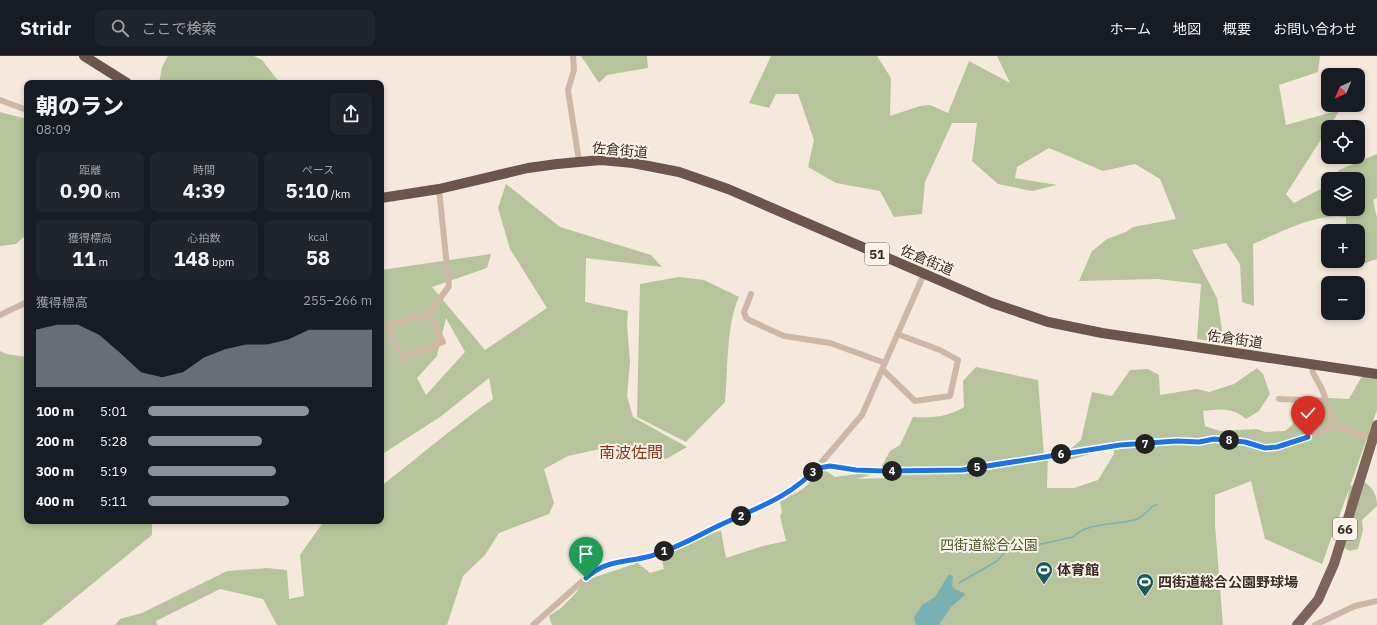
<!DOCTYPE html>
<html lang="ja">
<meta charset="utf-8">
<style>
:root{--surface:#171b24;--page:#20242c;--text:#f1f3f6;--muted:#9ea1a6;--line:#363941;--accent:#8c9099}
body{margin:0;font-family:"IBM Plex Sans","Noto Sans JP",sans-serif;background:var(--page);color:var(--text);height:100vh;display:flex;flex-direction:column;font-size:15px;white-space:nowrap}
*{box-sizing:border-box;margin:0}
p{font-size:13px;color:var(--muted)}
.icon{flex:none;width:22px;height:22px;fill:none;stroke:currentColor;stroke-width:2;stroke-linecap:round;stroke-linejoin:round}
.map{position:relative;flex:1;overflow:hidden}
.panel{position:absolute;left:24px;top:24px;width:360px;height:444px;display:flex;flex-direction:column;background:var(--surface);border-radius:8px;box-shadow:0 2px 6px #0003}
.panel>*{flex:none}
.needle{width:26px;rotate:224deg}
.controls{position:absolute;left:1321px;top:12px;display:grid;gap:8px}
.controls a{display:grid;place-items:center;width:44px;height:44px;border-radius:8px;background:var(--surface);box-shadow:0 2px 6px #0003;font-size:20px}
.pin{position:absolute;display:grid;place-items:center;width:34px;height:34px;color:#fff;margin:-41px -17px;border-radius:50% 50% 50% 0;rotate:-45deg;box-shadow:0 0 4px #0007}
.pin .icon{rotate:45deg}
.km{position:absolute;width:20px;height:20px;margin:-10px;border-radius:50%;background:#222;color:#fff;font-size:11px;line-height:20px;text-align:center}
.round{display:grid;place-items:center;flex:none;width:42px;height:42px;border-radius:8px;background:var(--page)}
.overview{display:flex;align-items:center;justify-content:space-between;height:68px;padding:0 12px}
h1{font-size:22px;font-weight:800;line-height:30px}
.metrics{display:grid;grid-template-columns:repeat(3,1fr);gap:6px;height:68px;padding:4px 12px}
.metrics div{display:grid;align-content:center;border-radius:8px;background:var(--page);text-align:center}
.metrics b{font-size:20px;font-weight:800}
.metrics small{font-size:11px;font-weight:400}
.metrics p{font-size:11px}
.chart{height:112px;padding:8px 12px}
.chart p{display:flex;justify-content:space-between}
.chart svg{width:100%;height:72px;margin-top:4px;fill:var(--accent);opacity:.7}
ul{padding:0 12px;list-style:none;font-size:13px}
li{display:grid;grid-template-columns:64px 48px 1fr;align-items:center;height:30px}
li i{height:10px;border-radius:5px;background:var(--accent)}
header{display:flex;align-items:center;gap:24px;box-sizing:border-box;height:56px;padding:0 20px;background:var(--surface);border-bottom:1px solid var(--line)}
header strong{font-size:19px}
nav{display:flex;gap:22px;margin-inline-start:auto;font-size:14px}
.search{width:280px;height:36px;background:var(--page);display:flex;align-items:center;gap:10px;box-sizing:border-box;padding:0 14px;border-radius:8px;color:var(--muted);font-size:15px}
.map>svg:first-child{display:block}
.green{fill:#b7c49b;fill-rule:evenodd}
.water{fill:#79b1b3}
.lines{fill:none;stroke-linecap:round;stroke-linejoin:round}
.stream{stroke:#79b1b3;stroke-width:1.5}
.minor{stroke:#cdb8a7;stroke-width:6}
.primary{stroke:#7c6458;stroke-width:10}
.trunk{stroke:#6c564c;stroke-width:10}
.route-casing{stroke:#fff;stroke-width:8}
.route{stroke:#1a73e8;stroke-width:5}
.labels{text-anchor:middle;stroke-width:4;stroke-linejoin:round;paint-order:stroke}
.shield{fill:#fbf3e9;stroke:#736862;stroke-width:1}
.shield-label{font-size:13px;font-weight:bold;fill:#392d28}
.street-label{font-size:14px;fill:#392d28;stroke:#fbf3e9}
.park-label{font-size:14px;fill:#48592a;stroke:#fbf3e9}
.poi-label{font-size:14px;font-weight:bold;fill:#392d28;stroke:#fbf3e9;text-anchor:start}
.quarter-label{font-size:16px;fill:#8e361b;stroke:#fbf3e9}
</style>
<header>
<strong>Stridr</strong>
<div class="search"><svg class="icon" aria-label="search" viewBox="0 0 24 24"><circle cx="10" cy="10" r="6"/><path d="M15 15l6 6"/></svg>ここで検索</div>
<nav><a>ホーム</a><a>地図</a><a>概要</a><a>お問い合わせ</a></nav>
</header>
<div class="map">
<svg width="1377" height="569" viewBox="0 0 1377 569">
<rect width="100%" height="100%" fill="#f4e9dc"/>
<path class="green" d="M168,0H254L262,4L280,27H159L162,11Z
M581,0H647L648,12L607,19L599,27Z
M771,0H877L891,22L890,60L920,50L930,49L948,57L969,5L1010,27L997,0H1320L1318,16L1279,29L1286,69L1340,54L1286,138L1294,147L1328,129V153H1358V123H1332L1339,114L1377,98V142L1373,144L1377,162V203L1356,210L1348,205H1358V175H1346V161C1315,157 1281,176 1253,188L1254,250L1242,246L1240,208L1226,187L1192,194L1217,242L1224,287L1197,283L1201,228L1157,223L1079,225L1092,195L1107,183L1126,176L1133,171L1176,163L1160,123L1135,108L1103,115L1049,92L1017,111L1015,122L1057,129L1032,135L998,128L972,105L977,67H952L925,126L922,158L894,161L880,135L836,127L808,111L814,84L798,38H776L769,52L749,47Z
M0,56L27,63V178L16,188L0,190Z
M506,128L560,171L651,199L662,211L586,202L585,246L628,255L627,268L630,306L627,340L633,361L687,391L666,403L609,391L568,400L544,413L554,447L549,458L499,477L485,499L463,520L447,569H277L263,543L220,533L156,565L157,569H115L120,563L142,557L227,515L267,512L287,514L289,543L304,540L300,499L324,465H381V430C419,401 454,370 493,343L489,322L440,361L381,399V214L491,198L487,212L432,231L485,294L547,252L510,193L498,152ZM446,262L465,296L426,339L417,322L437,300Z
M679,221L704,224L739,241C726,268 728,316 725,346L686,386L637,361L640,228Z
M0,295L6,298L27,301V465H152V479L42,569H0Z
M976,311L1038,324L1044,399H1048L1047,432H1074L1098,424L1114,398V391L1066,405L1060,402L1081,384L1092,336L1112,340L1130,314L1148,313L1159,319L1160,339L1197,333L1209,336L1234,328L1257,312L1263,318L1270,338L1259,355L1246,363C1233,351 1219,353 1203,355L1205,370L1220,375L1257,373L1265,376L1285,375L1292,369L1305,341L1349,343L1362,320L1377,323V354L1350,430L1363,425C1373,432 1377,438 1377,450L1362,464L1363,474L1358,493L1350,495L1340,490L1349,433L1322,508L1265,483L1251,425L1215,439V469L1223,569H552L549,560L561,552L575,538L583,527L595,521L638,507L650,517L664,513L661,499L708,478L721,475L726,502L763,490L786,485L780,460L782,456L780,446L803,433L823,413L835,421L879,415L890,395L900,389L913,361C932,362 948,361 964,351L963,325ZM884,415L894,421L892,420L890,422L857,423Z"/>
<path class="water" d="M949,518L953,520L952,532L964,537L965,539L951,551L939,569H916L914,562L922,549L935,541Z"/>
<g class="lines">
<path class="stream" d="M959,527L997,505L1005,496L1073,481C1089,465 1117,470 1137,463C1143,461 1149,453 1154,449H1157
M952,532L954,531"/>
<path class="minor" d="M573,0L574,14L568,34L579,105
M0,44L27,54
M751,238L744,256L746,262L749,264L784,280L830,287L885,307
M429,258L443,286L403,302L387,270Z
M429,258L449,230L439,133
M0,259L27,246
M1312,308L1313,317L1322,333L1335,370
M883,314L915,345L950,340L958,304L940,294L897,278
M1279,343L1326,345
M818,410L819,412L830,410L856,414L884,415L962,414L1104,391L1177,385L1199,386L1213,383L1245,386L1265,392L1277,391L1299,385L1318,375L1335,370L1373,382
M533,569L596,513L612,507L650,500L696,482L789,437L808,422L862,359L924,218
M1315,569L1355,550L1377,545"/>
<path class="primary" d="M1297,569L1318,544L1334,508L1377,369"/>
<path class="trunk" d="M84,0L127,27
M381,142L439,133L528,112L557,108L601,104L633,107L679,116L728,133L992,247L1048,266L1102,277L1377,318"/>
</g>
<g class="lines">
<defs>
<path id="route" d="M586,522C607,503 625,507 651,500C669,494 687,486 704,477C743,456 789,445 818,410L819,412L830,410L856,414L884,415L962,414L1120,389L1177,385L1199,386L1214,383L1245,386L1265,392L1277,391L1308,381"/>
</defs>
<use href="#route" class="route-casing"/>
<use href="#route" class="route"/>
</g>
<defs>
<symbol id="stadium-pin" viewBox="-11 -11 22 30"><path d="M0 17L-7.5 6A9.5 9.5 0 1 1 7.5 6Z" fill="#1a5a5e" stroke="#fbf3e9"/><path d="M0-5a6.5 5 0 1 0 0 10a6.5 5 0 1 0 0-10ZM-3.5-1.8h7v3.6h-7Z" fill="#fff"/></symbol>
</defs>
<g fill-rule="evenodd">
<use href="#stadium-pin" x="1034" y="504" width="20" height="27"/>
<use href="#stadium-pin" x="1135" y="516" width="20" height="27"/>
</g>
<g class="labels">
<g class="shield">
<rect x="865" y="187" width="24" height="22" rx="3"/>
<rect x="1333" y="462" width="24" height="22" rx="3"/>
</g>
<g class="shield-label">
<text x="877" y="203">51</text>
<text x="1345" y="478">66</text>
</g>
<g class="street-label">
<text transform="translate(620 94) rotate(5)" y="5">佐倉街道</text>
<text transform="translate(927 204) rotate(23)" y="5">佐倉街道</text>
<text transform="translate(1235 283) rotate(8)" y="5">佐倉街道</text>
</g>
<g class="park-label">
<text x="989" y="494">四街道総合公園</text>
</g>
<g class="poi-label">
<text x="1057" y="519">体育館</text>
<text x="1158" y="531">四街道総合公園野球場</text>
</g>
<g class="quarter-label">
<text x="631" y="402">南波佐間</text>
</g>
</g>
</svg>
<div class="controls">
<a><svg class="needle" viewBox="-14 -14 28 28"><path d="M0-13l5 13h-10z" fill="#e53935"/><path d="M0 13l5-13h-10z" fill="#9ea1a6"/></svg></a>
<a><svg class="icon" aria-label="locate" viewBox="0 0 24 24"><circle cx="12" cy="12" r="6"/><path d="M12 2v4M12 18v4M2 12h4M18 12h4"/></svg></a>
<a><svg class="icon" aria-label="layers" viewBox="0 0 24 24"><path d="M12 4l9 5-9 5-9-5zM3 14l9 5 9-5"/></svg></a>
<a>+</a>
<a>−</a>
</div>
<div class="pin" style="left:586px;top:522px;background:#1e9e55"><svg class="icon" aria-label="arrive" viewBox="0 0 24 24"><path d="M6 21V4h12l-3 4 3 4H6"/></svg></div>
<div class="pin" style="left:1308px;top:381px;background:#d93025"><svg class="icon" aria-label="check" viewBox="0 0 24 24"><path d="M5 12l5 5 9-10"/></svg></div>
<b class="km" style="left:664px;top:495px">1</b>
<b class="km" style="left:741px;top:460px">2</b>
<b class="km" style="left:813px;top:416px">3</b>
<b class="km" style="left:892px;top:415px">4</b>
<b class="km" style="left:977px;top:411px">5</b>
<b class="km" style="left:1061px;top:398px">6</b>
<b class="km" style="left:1145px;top:388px">7</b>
<b class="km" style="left:1229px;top:384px">8</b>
<section class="panel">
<div class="overview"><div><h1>朝のラン</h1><p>08:09</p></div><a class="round"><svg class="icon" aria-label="share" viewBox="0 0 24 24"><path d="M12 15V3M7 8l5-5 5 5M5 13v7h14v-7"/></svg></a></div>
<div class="metrics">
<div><p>距離</p><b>0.90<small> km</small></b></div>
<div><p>時間</p><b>4:39</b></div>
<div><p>ペース</p><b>5:10<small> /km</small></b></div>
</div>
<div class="metrics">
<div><p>獲得標高</p><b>11<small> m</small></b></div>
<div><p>心拍数</p><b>148<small> bpm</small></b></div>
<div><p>kcal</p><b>58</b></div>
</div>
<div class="chart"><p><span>獲得標高</span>255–266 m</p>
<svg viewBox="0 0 160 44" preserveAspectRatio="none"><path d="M0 44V9L10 6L20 6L30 12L40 23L50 35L60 38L70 35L80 26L90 21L100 18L110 18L120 15L130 9L140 9L150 9L160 9V44z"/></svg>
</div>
<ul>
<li><b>100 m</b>5:01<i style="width:72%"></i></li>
<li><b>200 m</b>5:28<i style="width:51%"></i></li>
<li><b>300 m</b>5:19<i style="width:57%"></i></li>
<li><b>400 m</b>5:11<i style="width:63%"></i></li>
</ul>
</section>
</div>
